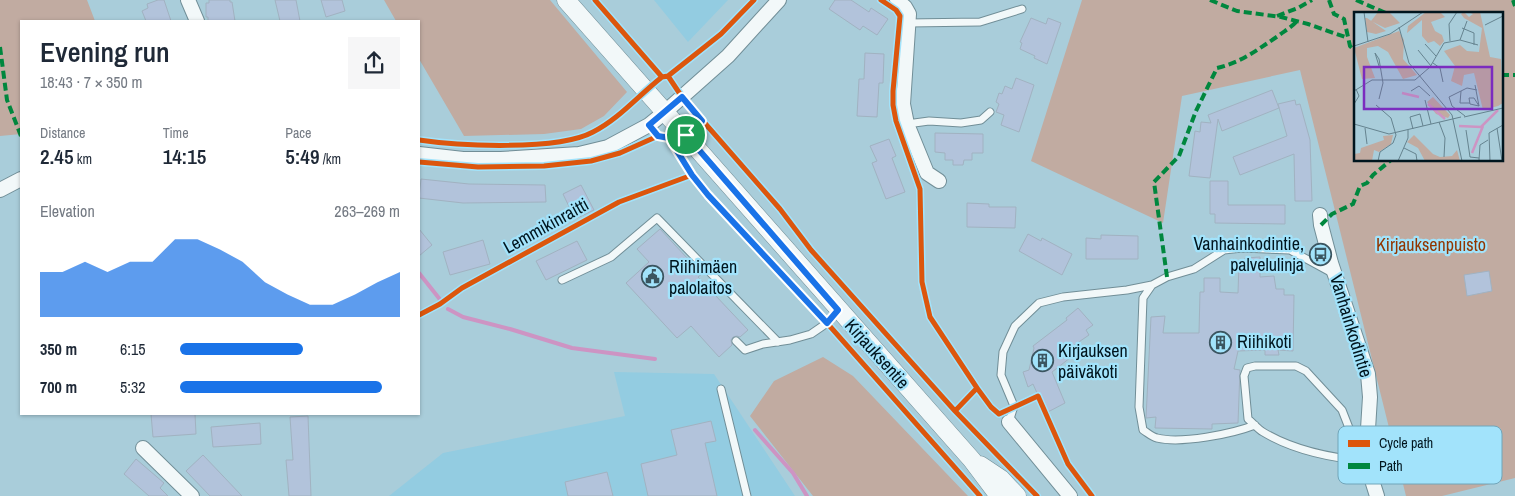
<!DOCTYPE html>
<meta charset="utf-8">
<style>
:root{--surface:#fff;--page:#f6f6f7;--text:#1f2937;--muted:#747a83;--accent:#1a73e8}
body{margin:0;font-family:"Archivo Narrow",sans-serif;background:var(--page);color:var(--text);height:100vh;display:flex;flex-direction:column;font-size:19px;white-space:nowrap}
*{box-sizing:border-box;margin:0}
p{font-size:16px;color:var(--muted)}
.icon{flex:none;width:28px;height:28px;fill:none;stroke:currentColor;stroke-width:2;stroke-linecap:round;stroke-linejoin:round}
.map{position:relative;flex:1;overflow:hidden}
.sheet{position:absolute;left:20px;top:20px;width:400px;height:395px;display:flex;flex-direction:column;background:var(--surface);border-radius:0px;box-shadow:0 1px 4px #0004}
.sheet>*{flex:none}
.pin{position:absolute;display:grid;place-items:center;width:42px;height:42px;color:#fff;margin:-21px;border:2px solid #fff;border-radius:50%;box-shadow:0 1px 5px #0007}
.round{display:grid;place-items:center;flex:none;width:52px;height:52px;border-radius:0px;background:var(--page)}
.head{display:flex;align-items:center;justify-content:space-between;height:85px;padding:0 20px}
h1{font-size:28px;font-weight:600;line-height:38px}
.figures{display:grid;grid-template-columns:repeat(3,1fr);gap:8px;height:85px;padding:5px 20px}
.figures div{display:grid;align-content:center}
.figures b{font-size:21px;font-weight:600}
.figures small{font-size:14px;font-weight:400}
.figures p{font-size:14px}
.chart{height:140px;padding:10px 20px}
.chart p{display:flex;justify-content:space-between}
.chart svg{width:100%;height:90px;margin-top:5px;fill:var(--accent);opacity:.7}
ul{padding:0 20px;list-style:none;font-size:16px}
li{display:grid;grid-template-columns:80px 60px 1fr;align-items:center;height:38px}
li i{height:12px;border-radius:6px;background:var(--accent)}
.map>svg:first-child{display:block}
.built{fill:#93cce1}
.green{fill:#c1aba1;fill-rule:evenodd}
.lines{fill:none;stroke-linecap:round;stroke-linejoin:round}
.stream{stroke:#cd94c3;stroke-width:4}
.building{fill:#b2c3db;stroke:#a1b2c1}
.service-casing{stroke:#718e97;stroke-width:9}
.minor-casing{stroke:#718e97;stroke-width:16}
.tertiary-casing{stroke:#718e97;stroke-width:19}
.service{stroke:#f2f8f9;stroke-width:7}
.minor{stroke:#f2f8f9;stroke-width:14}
.tertiary{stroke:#f2f8f9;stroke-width:18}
.quiet{stroke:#00873e;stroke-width:4;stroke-dasharray:8 4;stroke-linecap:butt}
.cycleway-casing{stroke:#a2e3fb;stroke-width:8}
.cycleway{stroke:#dc560d;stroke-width:5}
.route-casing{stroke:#fff;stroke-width:10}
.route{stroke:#1a73e8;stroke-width:6}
.labels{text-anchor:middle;stroke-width:4.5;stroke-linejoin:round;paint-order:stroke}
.street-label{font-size:18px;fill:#00151e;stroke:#a2e3fb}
.poi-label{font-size:18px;fill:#00151e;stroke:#a2e3fb;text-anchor:start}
.park-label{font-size:18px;fill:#923600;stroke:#a2e3fb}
.inset-river{fill:none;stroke:#cd94c3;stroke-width:2.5}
.inset-road{fill:none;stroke:#65838f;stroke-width:1}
.view{fill:#7b2cbf;fill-opacity:0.15;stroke:#7b2cbf;stroke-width:2.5}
.inset-edge{fill:none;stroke:#00151e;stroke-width:2.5}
.key{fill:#a2e3fb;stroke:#71a5b9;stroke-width:1}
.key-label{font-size:14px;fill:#00151e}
</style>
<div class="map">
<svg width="1515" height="496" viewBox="0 0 1515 496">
<rect width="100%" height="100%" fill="#a9cdda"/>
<path class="built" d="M654,0H728L688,42Z
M614,372L714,374L795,496H389L443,453L625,416Z"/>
<path class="green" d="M0,0H87L95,21H21V134L0,136Z
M384,0H550L627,92L604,116L581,129L544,134L464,136L419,59V21H396Z
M1082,0H1515V478L1442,496H1406L1300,70L1182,96L1163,223L1031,161ZM1355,14H1501V160H1355Z
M823,357L853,376L968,496H813L750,416L774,381Z"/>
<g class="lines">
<path class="stream" d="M419,273L442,302
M448,309L463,317L510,329L572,348L655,359
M755,430L793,473L807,496"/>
</g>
<path class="building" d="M158,0H164L171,21H146L142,11L148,8L147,4Z
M209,0H230V2H232L235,21H208V17H206V3H209Z
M275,0H296L300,21H280Z
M321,0H342L345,11L326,17Z
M835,0H851L869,12L871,8L888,19L877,35L863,26L860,30L829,9Z
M1031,18L1046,24L1048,18L1061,23L1047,64L1034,58L1035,56L1020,49L1022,43L1020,42Z
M865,53L884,54L883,83H879L877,117L857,116L859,79H864Z
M1016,78L1034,85L1019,132L1001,125L1004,115L996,112L999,104L996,102L999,93L1002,94L1005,86L1012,89Z
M1272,90L1279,108L1222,131L1218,119L1210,178L1189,176L1195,131L1200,132L1201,122L1211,123L1208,115Z
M1295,100L1296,105L1300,104L1310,140L1312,201H1295L1294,154L1240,175L1233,157L1287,136L1278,104Z
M935,133L983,134V153H972V160H964L963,165H953V160H945V153L935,152Z
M889,139L896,156L892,158L905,192L886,199L872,163L877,161L870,146Z
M421,179L469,184L545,185L546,202L463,203L419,198Z
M1210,181H1228V205H1285V224L1215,223V214H1210Z
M581,185L594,210L575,219L563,194Z
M967,203L989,204V207H1016L1015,228L967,227Z
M419,229L432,245L419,256Z
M660,229L702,274L698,277L748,330L740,337L737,336L733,337L731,340L732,345L719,357L691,326L677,338L626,283L649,262L637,249Z
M1028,234L1041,241L1042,238L1072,254L1062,275L1019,251Z
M1101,235L1138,236V259H1086V238L1101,239Z
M483,240L490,264L450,275L443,252Z
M577,241L587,260L546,280L536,261Z
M1260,257V277L1274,276L1276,289H1284V295H1294L1293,351L1278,350L1279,355H1265V350L1238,351L1234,369L1240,370L1238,423L1212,424V429L1155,428L1156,417L1146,418L1151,317L1165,316L1163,333H1199L1200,292H1204V278H1220V292L1238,293L1239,263H1245V258Z
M1489,271L1492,291L1467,296L1464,275Z
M1078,308L1093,325L1086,330L1089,335L1070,348L1075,354L1052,372L1065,403L1046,413L1033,384L1028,387L1023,372L1029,370L1034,348L1033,346L1067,320L1066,318Z
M151,414H195L196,434L153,437Z
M308,416L311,496H289L286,460H293L290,417Z
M711,421L716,441L705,443L717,496H648L641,464L677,455L671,430Z
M260,423L261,444L213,447L211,427Z
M203,455L223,476L242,496H210L186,471Z
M136,459L164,483L160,488L168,496H149L124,474Z
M607,472L613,496H568L565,482Z"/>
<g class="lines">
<defs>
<path id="service" d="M908,23L980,22L1022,9
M907,124L929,121L961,123L981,120L990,112
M562,280L611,257L657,218L778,342
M1152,285L1143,298L1139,407L1143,430C1148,433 1152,437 1157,438C1181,444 1232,434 1255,425
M736,341L745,350L763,344L790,340L811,334L827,323L838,310
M1255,366H1296L1306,371L1342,410L1358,451L1366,461C1332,458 1293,450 1263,432C1258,429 1253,423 1248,419L1244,376L1247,368Z
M721,389L747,496
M1009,422L1014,406L1001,375L1003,352L1015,326L1039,303L1063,297L1127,290L1152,285L1167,277L1194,269L1224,250L1242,248L1290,250L1334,274"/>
<path id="minor" d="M188,0L197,21
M897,0L905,7L909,14L903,104L907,124L927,173L939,181
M419,154L463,159H501L579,154L608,147L649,125L665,112L728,56L779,0
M0,190L21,179
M1320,215L1321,225L1331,263L1368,374L1370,397L1366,461L1377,496
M1009,422L1070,496
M143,448L192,496"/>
<path id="tertiary" d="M566,0L972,460L999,496
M980,465L1001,479L1017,496"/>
</defs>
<use href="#service" class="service-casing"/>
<use href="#minor" class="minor-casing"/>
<use href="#tertiary" class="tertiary-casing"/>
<use href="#service" class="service"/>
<use href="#minor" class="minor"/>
<use href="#tertiary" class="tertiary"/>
<path class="quiet" d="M1210,0L1237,11L1281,17L1308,24L1348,38
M1329,0L1334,14L1344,19L1350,46L1355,51
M1356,0L1388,14
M1513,0L1515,6
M1277,16L1298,8L1312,0
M0,47L7,100L21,136
M1501,75H1515
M1321,225L1332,214L1353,204L1360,186L1367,183L1373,175L1391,160
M1167,277L1154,182L1179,156L1196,111L1217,68C1242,62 1257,50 1278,36C1284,31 1291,28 1297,21"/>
<defs>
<path id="cycleway" d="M595,0L662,77
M881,0L896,10L900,16L893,91V105L896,121L920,189L922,282L930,317L977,388L955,411
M668,76L682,97L780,209L811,250L955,411L1037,496
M419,140C459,146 558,151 593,132C619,119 639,95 662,77L668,76L721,34L754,0
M419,162L478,167L544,166L591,161L620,153L658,136L669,138L692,175L709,195L827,323L980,496
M419,315L440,304L462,288L619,202L692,175
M977,388L991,407L999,414L1038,396L1068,464L1092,496"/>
</defs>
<use href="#cycleway" class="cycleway-casing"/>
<use href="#cycleway" class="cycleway"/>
</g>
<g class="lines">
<defs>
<path id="route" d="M682,97L702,121L686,135L838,310L827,323L708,195L692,175L669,138L658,136L649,125Z"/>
</defs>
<use href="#route" class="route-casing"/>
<use href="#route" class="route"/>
</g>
<defs>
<symbol id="bus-ring" viewBox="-11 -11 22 22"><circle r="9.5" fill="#a2e3fb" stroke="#3b5560" stroke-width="1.5"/><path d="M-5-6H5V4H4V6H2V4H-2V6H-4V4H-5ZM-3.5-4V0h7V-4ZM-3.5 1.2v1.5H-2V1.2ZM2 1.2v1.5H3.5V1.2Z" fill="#3b5560"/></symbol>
<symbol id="civic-ring" viewBox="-11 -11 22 22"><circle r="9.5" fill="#a2e3fb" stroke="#3b5560" stroke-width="1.5"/><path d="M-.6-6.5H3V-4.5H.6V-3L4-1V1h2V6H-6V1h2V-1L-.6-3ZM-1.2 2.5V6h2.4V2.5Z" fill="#3b5560"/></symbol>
<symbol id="building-ring" viewBox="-11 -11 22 22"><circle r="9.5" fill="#a2e3fb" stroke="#3b5560" stroke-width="1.5"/><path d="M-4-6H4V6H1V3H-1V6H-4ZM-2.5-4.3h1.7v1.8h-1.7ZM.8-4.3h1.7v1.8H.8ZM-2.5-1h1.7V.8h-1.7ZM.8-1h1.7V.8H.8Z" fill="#3b5560"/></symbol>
</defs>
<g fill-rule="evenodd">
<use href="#bus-ring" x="1308" y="242" width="25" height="25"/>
<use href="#civic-ring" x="640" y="264" width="25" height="25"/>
<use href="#building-ring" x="1208" y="330" width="25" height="25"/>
<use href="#building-ring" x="1030" y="348" width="25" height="25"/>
</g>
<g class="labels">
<g class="street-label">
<text transform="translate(546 226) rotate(-29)" y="6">Lemmikinraitti</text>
<text transform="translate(1351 326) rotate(73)" y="6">Vanhainkodintie</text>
<text transform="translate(877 354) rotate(48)" y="6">Kirjauksentie</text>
</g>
<g class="poi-label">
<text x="1304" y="250" text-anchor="end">Vanhainkodintie,<tspan x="1304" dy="21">palvelulinja</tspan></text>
<text x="669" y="273">Riihimäen<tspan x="669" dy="21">palolaitos</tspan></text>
<text x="1237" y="348">Riihikoti</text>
<text x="1058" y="357">Kirjauksen<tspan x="1058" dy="21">päiväkoti</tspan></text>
</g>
<g class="park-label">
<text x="1431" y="251">Kirjauksenpuisto</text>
</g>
</g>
<g transform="translate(1354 12)">
<rect width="149" height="149" fill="#a9cdda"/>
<path d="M24,0H35L46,11L31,16L17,9ZM72,0H86L91,5L77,10L81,19L88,23L90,29L86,34L80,29L74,31L68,24V8L53,21L54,14ZM110,0L115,5L119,2L114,0H126L136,45L147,47L149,91L144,94L129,98L120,61L110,63L108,74L97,69L101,54L90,39L106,33L113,39L125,40L128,16L110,6L107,2ZM11,6H13L32,19L22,22L13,20ZM45,19L50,28L49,47L63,63L49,67L34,40L24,34L13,36V45L21,66L8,67L0,36ZM79,85L96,103L94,106L82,102L73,90ZM39,123L37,132L25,140L20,138L18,149H0V142L6,141L7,136L30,128L29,124ZM60,123L79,142L86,145L98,144L103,138L106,149H71L64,136L53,130Z" fill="#c1aba1"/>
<path class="inset-river" d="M48,81L65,85M74,92L91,107M105,114L127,115L144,98M118,141L129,114"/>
<path class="inset-road" d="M10,0L14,30M131,13L149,4M45,15L55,51L98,103L108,149M108,16L120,21V33M106,28L113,9M106,28L124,33M96,29L95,12L103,0M71,32L82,44M0,34L36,22L69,0M64,38L77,54M79,51L86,56L89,70M121,73L125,94M0,79L18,68H61L76,55L90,31L106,28M57,79L65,74L76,84M107,79L106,91H116M115,86H120L125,94L116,92ZM25,87L29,71L25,47L21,41L25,54M71,88L77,112M0,92L5,84L2,77M22,93L37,106L42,123L39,131L26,140L24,149M111,104L98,94L95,85L113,76L123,78M110,105L149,96M85,110L91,126L90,145M0,112L35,122L107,105M11,116L13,132M143,116L148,149M59,117L56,105L66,102L69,114M112,118L116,145L125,146M50,136L62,142L63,149M125,148L126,133L134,128M44,149L54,126V118M136,149L135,121L149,113"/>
<path class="view" d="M10,55H138V97H10Z"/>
<rect width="149" height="149" class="inset-edge"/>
</g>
<rect x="1338" y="426" width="164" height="58" rx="8" class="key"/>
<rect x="1348" y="440" width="22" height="7" fill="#dc560d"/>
<rect x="1348" y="463" width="22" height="6" fill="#00873e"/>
<g class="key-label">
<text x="1379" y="448">Cycle path</text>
<text x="1379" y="471">Path</text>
</g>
</svg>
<div class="pin" style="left:686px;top:135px;background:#1e9e55"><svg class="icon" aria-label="arrive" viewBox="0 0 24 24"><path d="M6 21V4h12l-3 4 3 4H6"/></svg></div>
<section class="sheet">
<div class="head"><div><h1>Evening run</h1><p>18:43 · 7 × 350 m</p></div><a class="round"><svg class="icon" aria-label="share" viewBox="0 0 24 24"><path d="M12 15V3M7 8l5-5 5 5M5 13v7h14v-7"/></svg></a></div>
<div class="figures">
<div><p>Distance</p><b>2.45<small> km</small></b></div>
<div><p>Time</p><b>14:15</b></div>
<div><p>Pace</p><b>5:49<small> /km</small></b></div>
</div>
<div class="chart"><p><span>Elevation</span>263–269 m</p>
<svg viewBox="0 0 160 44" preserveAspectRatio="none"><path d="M0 44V22L10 22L20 17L30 22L40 17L50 17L60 6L70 6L80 11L90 17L100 27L110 33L120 38L130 38L140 33L150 27L160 22V44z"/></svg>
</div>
<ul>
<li><b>350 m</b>6:15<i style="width:56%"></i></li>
<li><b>700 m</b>5:32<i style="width:92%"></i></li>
</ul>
</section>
</div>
